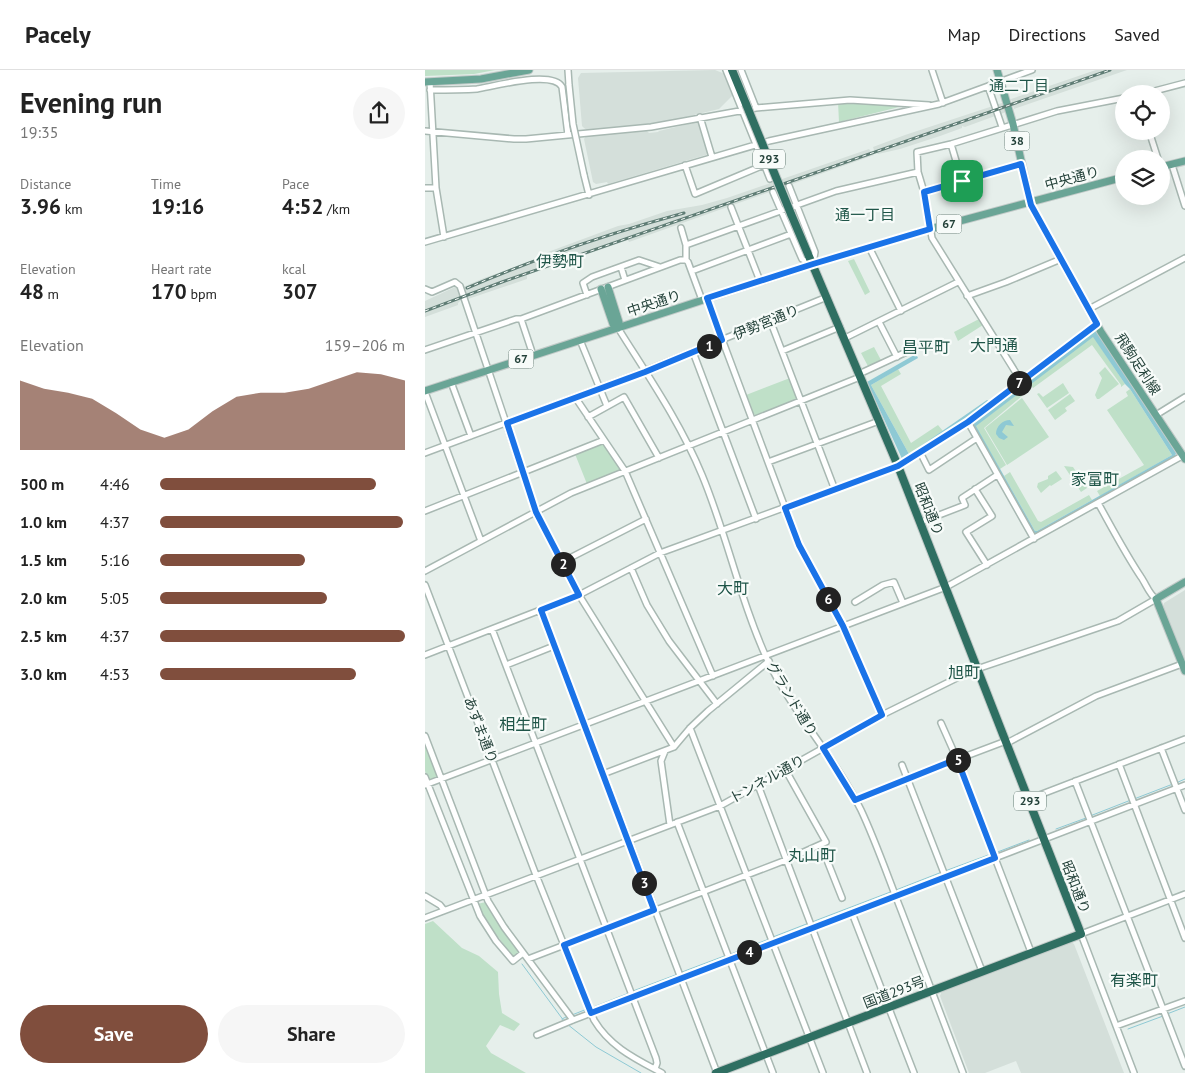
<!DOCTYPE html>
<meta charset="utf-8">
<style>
:root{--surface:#fff;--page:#f6f6f6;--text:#222;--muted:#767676;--line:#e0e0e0;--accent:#804e3d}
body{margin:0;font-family:"PT Sans","Noto Sans JP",sans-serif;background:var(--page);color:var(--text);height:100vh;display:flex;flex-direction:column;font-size:19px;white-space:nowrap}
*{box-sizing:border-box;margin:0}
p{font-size:16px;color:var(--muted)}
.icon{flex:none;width:28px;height:28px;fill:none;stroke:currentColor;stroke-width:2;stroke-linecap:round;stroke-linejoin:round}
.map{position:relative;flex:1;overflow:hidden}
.drawer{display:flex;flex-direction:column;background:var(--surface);width:425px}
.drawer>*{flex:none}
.controls{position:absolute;left:690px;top:15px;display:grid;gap:10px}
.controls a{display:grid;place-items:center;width:55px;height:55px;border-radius:50%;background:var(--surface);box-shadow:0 5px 20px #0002;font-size:25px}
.pin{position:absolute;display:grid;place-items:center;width:42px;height:42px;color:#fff;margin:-21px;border-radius:10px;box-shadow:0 2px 8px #0006}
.km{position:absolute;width:25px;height:25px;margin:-12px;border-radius:50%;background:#222;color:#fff;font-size:14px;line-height:25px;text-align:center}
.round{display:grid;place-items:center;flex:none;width:52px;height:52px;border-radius:26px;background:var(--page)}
.overview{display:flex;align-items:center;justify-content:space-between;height:85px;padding:0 20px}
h1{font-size:28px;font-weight:600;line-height:38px}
.metrics{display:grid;grid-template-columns:repeat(3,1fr);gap:8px;height:85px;padding:5px 20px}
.metrics div{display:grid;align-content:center}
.metrics b{font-size:21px;font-weight:600}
.metrics small{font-size:14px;font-weight:400}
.metrics p{font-size:14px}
.chart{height:140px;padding:10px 20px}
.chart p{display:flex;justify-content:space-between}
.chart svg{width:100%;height:90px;margin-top:5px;fill:var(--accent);opacity:.7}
.action{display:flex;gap:10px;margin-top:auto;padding:10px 20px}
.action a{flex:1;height:58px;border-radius:30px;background:var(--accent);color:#fff;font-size:20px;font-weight:600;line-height:58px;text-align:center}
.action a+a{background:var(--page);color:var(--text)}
ul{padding:0 20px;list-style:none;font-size:16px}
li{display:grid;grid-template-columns:80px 60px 1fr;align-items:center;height:38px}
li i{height:12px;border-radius:6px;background:var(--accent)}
header{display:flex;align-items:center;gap:30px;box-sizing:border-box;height:70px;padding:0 25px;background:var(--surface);border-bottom:1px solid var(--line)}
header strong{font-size:24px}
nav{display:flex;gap:28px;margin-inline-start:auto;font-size:18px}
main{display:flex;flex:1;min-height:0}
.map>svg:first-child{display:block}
.built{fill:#d4dfda}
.green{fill:#bfe0c8}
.water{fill:#8ec9d4;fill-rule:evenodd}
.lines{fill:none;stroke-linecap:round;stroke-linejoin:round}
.stream{stroke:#8ec9d4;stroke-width:1}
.minor-casing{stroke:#a8b8b2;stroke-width:8}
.major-casing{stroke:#c2cac8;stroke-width:9}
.highway-casing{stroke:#c2cac8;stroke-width:10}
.minor{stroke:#fff;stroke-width:5}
.major{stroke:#6aa596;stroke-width:7}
.highway{stroke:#2f6f62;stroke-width:8}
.rail-casing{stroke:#5f7d75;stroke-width:3}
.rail{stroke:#f7fbf9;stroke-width:1;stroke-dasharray:4;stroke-linecap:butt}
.minor-bridge-casing{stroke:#a8b8b2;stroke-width:8;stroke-linecap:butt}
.highway-bridge-casing{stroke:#c2cac8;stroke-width:10;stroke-linecap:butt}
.minor-bridge{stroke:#fff;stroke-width:5}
.highway-bridge{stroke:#2f6f62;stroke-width:8}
.route-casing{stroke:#fff;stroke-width:10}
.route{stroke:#1a73e8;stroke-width:6}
.labels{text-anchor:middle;stroke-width:4.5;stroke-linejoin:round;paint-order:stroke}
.shield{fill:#f7fbf9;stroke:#637a73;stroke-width:1}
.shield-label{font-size:12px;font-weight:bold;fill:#24423a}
.street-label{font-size:14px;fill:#24423a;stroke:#f7fbf9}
.neighbourhood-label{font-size:15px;fill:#1f5548;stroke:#f7fbf9}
.quarter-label{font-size:16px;fill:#1f5548;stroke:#f7fbf9}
</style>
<header>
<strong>Pacely</strong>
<nav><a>Map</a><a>Directions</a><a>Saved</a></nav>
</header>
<main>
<section class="drawer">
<div class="overview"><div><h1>Evening run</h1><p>19:35</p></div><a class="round"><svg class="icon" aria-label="share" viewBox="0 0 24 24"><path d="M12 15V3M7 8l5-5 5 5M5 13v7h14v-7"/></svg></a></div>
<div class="metrics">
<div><p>Distance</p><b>3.96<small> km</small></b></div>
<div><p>Time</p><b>19:16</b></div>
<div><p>Pace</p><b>4:52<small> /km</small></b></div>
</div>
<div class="metrics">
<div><p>Elevation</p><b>48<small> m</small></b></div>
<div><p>Heart rate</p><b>170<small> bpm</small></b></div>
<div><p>kcal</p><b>307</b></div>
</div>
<div class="chart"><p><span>Elevation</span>159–206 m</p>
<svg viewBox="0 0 160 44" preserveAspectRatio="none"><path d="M0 44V10L10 14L20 16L30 19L40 26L50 34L60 38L70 34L80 25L90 18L100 16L110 16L120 14L130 10L140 6L150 7L160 10V44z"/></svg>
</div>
<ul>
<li><b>500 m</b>4:46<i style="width:88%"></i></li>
<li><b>1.0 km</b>4:37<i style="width:99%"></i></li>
<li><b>1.5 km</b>5:16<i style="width:59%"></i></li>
<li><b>2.0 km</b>5:05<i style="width:68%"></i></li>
<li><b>2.5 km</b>4:37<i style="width:100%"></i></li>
<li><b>3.0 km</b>4:53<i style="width:80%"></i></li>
</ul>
<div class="action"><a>Save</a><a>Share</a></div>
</section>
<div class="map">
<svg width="760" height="1003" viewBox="0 0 760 1003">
<rect width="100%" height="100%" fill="#e6efeb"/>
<path class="built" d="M290,0L300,4L308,25L294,39L236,53L162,60L159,58L157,56L153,8L156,3Z
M671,0H702L589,39L586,29L589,28Z
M577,33L581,42L540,57L537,56V58L515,66L475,79L453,84L449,80L448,77L480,65Z
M272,52L274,54L284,84L183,114L182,112L171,114L168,112L159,69L161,66L222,61L224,63L233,62L234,61Z
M444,79L449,85L204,172L203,170L102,205V209L43,229L38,217L59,208L116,188L115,185L193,156L204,154L242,141L277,135L302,128Z
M30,217L32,218L36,230L33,233V235L0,247V231Z
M760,520V592L738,537L739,533Z
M646,872L649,874L699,1003H596L591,991L560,1003H544L515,926L517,921Z"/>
<path class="green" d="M0,0H70L49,4L0,6Z
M413,32H428L473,35L474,37L414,52Z
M429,189L445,222L440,225L423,191Z
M554,249L558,255L533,271L529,262Z
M668,266L700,314L696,317V315L667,275L608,318L605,314Z
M449,277L457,292L444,298L436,283Z
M680,297L694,314L674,329H672L670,325L677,308L674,303Z
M473,299L476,304L456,316L486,373L513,355L518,361L484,384L446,315Z
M365,308L372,328L370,330L331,346L328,343L321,325Z
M638,313L644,323L622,338L612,324L614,323L618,327Z
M705,319L747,385L675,426L672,421L719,395L682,340L703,326L701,322Z
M595,322L597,326L559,358L581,395L575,399L550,356Z
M645,324L650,331L640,338L642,341L630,350L623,340Z
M597,328L624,367L582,395L560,358Z
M175,374L179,375L195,398L194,401L162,414L150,384Z
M639,396L648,397L662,418L656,422Z
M631,401L637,409L626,416L625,415L616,423L612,417L613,413L623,409V406Z
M585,402L613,451L616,452L664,425L667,430L612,461H610L579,406Z
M0,671L14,707L4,711L0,701Z
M61,832L95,882L89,888L64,855L52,834Z
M8,851L37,878L54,886L73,902L74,924L77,943L95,954L89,961L75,955L61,976L66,983L101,1003H0V854Z"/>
<path class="water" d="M668,261H671L751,383L750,387L611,465L609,464L547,352ZM668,267L700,314L705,319L747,385L612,461H610L551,356Z
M491,284L493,288L446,315L484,384L562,330L564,331L542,349L478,391L442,312Z
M585,350L589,356L581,355L577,362L583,367L579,370L574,368L571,364C571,356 578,350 585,350Z"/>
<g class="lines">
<path class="stream" d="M751,713L760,709
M709,729L748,714
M665,746L706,730
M631,759L661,748
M570,783L604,770
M520,801L566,784
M471,820L517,802
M387,852L468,821
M348,867L384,853
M306,884L344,869
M97,894L139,951
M257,902L302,885
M208,921L253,904
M166,938L204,923
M742,944L760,937
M147,945L162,939
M137,949L143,946
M142,954L171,977L216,1003
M703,959L738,946"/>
<defs>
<path id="minor" d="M143,0L144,15
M301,0L345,109
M316,0L331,38
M507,0L518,33
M5,12L11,118L19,167
M563,16L577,57
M5,20C21,20 37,20 52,19C70,16 128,0 137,17L143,65
M718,24L760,13
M275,47L287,87
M0,61L89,69H101L226,57L331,38L425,30L504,35
M724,61L733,89
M526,74L537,111
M260,95L270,124L339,95
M747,95L760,136
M159,105L164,125
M0,118H11
M348,122L377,189L388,194L390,182L364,116
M499,122L596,94
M306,137L335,211
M256,158L261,175V190
M0,172L344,71L514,34L607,0
M261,175L411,121L493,102
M444,177L476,241
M196,197L200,210
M267,201L366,164
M0,219L7,222L30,212L35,216L111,442L154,525L249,677
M162,225L158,213L167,207L214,190L235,197
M542,226L581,212L636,189
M282,229L374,475L418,556L457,645
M664,239L760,188
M96,249L108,285
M345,250L410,420
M454,252L472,287
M193,258C223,306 255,352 277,405C302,465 315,530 342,589C367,642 410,687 436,740C451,772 463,807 476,840C497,894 517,949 538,1003
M420,268L533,212
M155,270L182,336
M0,280L91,249H96L255,190H261L263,192L277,230
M357,281L415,257
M268,282L331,449
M434,304L490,278
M596,311L507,168L499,122L493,102L492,82L526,74L632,41L699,28
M26,312L46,366
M0,322L56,471
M150,327L200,401L288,606
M731,345L760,327
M163,347L199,327L234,388
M543,352L609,469
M495,382L504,400L552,368
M0,383L220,301L402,227
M343,392L454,351
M550,419L567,446L541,462L562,495
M0,441L179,370
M496,452L540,435L537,428L572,405
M137,492L221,449
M206,498L222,535L244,571L292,634
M0,501L146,423L435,307
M0,515L111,805L169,950C185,977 211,989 237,1003
M430,532L458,515L469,512L478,533
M116,540L292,1003
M67,559L231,988L232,993L230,999
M0,585L154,525L235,483L473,396L543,352L672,254
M81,595L129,576
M516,653L532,689L606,882
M265,658L398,1003
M0,666L63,831L79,857L148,950
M582,673L671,626L757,594
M736,678L760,740
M240,681L236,691L245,755
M694,694L760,868
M477,695L557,901
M178,704L249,677L265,658L283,641L344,591
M0,707L55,846L71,871L88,891L98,883
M650,711L760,996
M0,715L521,517L757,386
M333,715L442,1003
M604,729L760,669
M430,730L483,708L581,671
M252,752L348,1003
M396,775L417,828
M0,826L15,835L19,840
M427,843L489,1003
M0,848L295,736L457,645L546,601L693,551L731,529C724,524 721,514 716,507C700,483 687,458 673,433
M103,889L361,790L401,772L360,699
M691,956L760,931
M112,965L148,950L760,715
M709,1003L656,864L760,824"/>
<path id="major" d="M572,0L588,54L606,135L676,262L760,389
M0,12L56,9L104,0
M736,97L760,91
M183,217L194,252L193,258
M176,219L188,254L193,258
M0,321L388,194L505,159L699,107
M760,512L731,529L760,601"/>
<path id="highway" d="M307,0L321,34
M291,1003L656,864L473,396L366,144"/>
</defs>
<use href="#minor" class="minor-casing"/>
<use href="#major" class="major-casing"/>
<use href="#highway" class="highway-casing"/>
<use href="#minor" class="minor"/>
<use href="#major" class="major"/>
<use href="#highway" class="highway"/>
<defs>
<path id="rail" d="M42,218C112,188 185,163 259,143
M0,241L77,212L685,0"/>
</defs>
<use href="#rail" class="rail-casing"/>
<use href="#rail" class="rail"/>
<defs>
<path id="minor-bridge" d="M144,15L148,54L159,105"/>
<path id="highway-bridge" d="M321,34L366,144"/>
</defs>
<use href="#minor-bridge" class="minor-bridge-casing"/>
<use href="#highway-bridge" class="highway-bridge-casing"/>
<use href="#minor-bridge" class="minor-bridge"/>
<use href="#highway-bridge" class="highway-bridge"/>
</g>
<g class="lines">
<defs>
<path id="route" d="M596,94L606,135L672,254L543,352L473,396L360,438L374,475L418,556L457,645L398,678L430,730L532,689L570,788L166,943L139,875L229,840L116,540L154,525L111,442L82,353L220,302L297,270L282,228L388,194L505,159L499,122Z"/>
</defs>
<use href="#route" class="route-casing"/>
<use href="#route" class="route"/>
</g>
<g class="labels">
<g class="shield">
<rect x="579.5" y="61.5" width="25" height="19" rx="4"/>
<rect x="328" y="79.5" width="32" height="19" rx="4"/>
<rect x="511.5" y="144.5" width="25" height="19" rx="4"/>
<rect x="83.5" y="279.5" width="25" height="19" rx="4"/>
<rect x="589" y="721.5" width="32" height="19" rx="4"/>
</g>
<g class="shield-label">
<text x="592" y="75">38</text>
<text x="344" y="93">293</text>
<text x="524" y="158">67</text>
<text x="96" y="293">67</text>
<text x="605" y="735">293</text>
</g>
<g class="street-label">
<text transform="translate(647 108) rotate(-15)" y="5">中央通り</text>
<text transform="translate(229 233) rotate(-18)" y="5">中央通り</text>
<text transform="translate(341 252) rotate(-22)" y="5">伊勢宮通り</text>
<text transform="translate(713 294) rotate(57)" y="5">飛駒足利線</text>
<text transform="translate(504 439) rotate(68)" y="5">昭和通り</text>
<text transform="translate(367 629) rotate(59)" y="5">グランド通り</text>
<text transform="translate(56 660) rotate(69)" y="5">あずま通り</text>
<text transform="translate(342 709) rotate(-29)" y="5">トンネル通り</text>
<text transform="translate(651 817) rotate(69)" y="5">昭和通り</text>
<text transform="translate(469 922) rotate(-21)" y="5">国道293号</text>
</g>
<g class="neighbourhood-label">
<text x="594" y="21">通二丁目</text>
<text x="440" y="150">通一丁目</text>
</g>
<g class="quarter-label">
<text x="135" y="197">伊勢町</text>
<text x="569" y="281">大門通</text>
<text x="501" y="283">昌平町</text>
<text x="670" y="415">家富町</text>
<text x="308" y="524">大町</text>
<text x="539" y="608">旭町</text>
<text x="98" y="660">相生町</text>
<text x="387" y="791">丸山町</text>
<text x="709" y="916">有楽町</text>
</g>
</g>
</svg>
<div class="controls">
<a><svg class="icon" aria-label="locate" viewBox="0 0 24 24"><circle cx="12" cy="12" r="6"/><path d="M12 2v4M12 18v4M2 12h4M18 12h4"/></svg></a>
<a><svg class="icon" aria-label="layers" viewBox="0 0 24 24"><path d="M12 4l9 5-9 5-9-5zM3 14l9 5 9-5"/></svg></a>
</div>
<div class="pin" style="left:537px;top:111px;background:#1e9e55"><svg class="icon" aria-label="arrive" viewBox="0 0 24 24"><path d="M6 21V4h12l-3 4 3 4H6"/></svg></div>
<b class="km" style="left:284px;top:276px">1</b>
<b class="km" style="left:138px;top:494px">2</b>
<b class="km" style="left:219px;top:813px">3</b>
<b class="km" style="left:324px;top:882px">4</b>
<b class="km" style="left:533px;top:690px">5</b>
<b class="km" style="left:403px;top:529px">6</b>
<b class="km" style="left:594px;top:313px">7</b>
</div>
</main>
